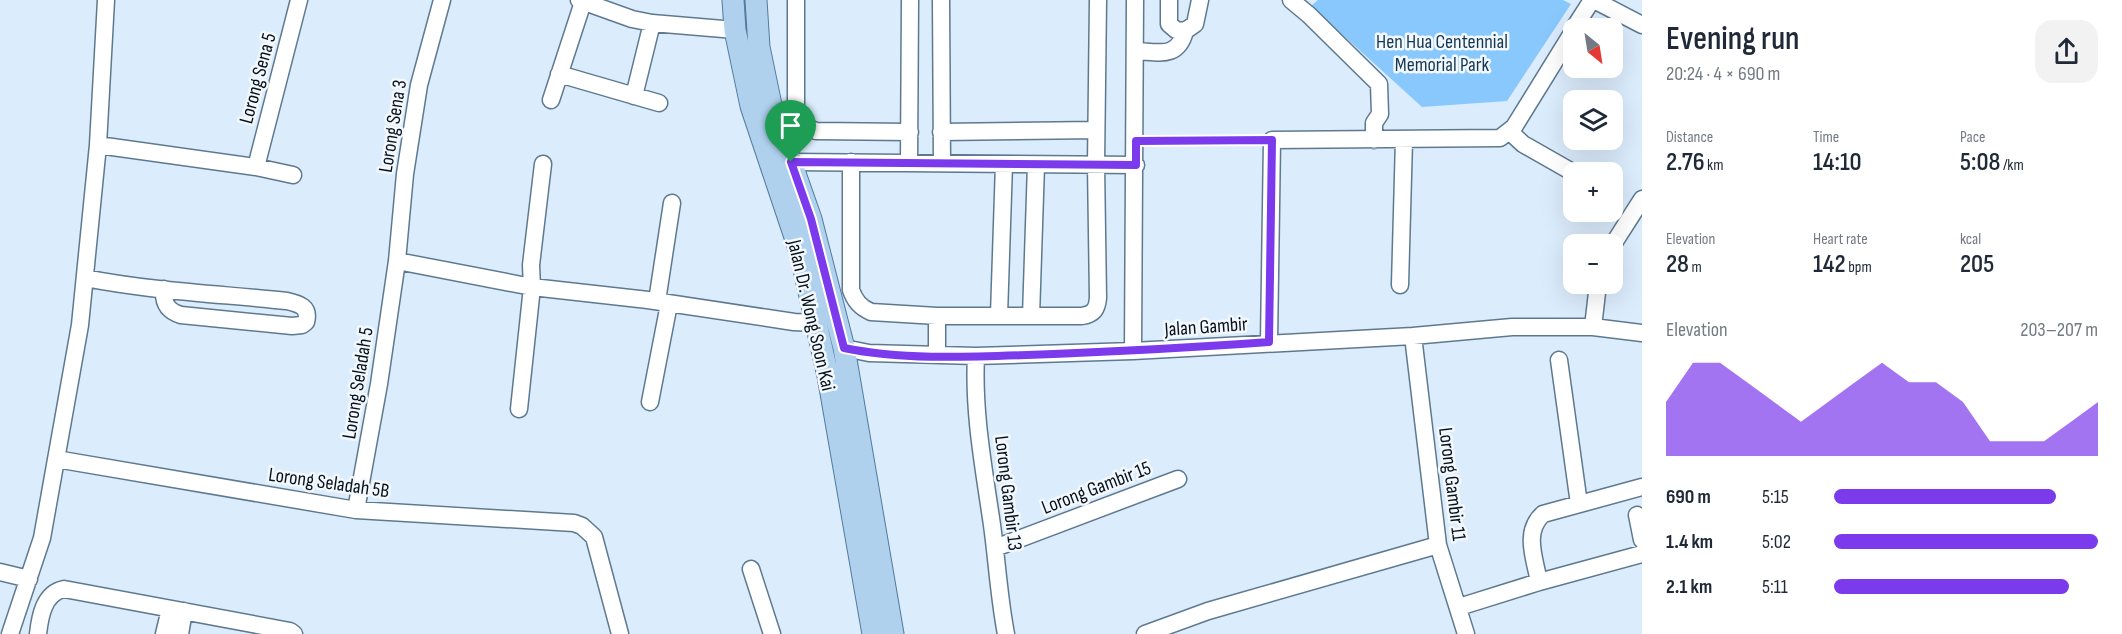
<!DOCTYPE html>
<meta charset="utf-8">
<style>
:root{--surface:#fff;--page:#f2f2f3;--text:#1f2937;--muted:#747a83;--accent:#7c3aed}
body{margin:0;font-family:"Sofia Sans Condensed",sans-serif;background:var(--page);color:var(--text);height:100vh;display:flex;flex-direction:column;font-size:22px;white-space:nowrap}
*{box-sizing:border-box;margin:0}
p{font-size:20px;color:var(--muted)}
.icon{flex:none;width:33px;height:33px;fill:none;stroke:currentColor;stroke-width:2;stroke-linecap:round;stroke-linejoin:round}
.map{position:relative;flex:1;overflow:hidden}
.sheet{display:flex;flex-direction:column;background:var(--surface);width:480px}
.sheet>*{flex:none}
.needle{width:39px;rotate:150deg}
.fabs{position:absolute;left:1563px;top:18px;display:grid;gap:12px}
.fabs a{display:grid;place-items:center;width:60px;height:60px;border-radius:12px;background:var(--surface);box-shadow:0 6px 24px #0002;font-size:30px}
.pin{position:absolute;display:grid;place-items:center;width:51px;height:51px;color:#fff;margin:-62px -26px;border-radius:50% 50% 50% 0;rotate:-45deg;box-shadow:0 0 6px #0007}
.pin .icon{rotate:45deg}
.round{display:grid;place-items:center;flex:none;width:63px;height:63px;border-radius:18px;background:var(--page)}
.overview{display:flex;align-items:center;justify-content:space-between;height:102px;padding:0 24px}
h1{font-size:33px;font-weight:600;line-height:45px}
.metrics{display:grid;grid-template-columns:repeat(3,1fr);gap:9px;height:102px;padding:6px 24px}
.metrics div{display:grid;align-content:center}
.metrics b{font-size:26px;font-weight:600}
.metrics small{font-size:16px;font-weight:400}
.metrics p{font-size:16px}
.chart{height:168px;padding:12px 24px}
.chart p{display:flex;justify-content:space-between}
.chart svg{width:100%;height:108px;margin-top:6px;fill:var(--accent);opacity:.7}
ul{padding:0 24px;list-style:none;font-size:20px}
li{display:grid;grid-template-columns:96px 72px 1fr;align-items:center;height:45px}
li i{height:15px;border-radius:8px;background:var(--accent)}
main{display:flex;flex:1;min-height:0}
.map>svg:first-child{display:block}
.green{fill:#88c8fd}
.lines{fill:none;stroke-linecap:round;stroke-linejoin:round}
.minor-casing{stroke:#5e798f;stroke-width:19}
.major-casing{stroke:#527a9c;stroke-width:23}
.path{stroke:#72808c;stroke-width:2;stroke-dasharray:4.5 3;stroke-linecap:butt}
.minor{stroke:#fff;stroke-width:16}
.major{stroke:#afd1ee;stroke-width:21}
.route-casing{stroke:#fff;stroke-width:12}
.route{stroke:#7c3aed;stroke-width:8}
.labels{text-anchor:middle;stroke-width:5;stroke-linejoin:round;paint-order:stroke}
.park-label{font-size:20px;fill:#143751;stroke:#f2f8fd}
.street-label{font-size:20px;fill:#071119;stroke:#f2f8fd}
</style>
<main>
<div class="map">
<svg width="1642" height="634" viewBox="0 0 1642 634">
<rect width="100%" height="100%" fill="#dbecfc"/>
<path class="green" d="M1318,0H1563L1571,4L1507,101L1422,107L1311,6Z"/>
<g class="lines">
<defs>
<path id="minor" d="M579,0L632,19L652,23L735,30
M796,0V114C801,124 806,128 816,131L910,132
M941,0L942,163
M1169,0V24L1176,30L1185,31L1195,24L1200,0
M1291,0L1309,15L1379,84L1380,114L1374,123V140
M1594,0L1642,25
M1574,28L1592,0
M1136,51C1159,52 1178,59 1185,31
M559,74L659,103
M634,96L652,23
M551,100L583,2
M1509,131L1523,144L1574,173
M941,132L1096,130
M98,145L256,167L293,175
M791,162L1136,165
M851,162V290C855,301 860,307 871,312L937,316H1082C1094,314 1097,309 1098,298L1096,165L1098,0
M909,163L910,0
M256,167L299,0
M1612,246L1642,199
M397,261L532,287L648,300L794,322L816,323
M85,278C151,291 220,294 287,301C300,304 310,307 306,322L302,325L292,326L181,315C167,311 163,303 164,289
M1400,285L1404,140
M657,301L672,203
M999,315L1004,164
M937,316V355
M1031,316L1036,165
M1593,327L1598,284
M1413,336L1438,545L1466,634
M1269,342L1272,140L1500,138L1514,127L1574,30
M844,348L869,353L976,356L1133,351L1413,336L1512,327H1593L1642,333
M1133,351L1135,0
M976,356C973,413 984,469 992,525C997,561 999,598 1006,634
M1559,360L1579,504
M650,402L669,304
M519,409L532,287L531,265L543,164
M56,459L356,510L574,523L582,526L594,537L620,634
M356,510L379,384L397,261L405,174L419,85L442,0
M1637,515L1642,540
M995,548L1178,479
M751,569L772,634
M0,572L29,579
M1539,582C1535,559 1523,532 1543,514L1642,487
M1459,607L1539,582L1642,554
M10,634L42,538L80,325L98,145L106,0
M38,634C40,616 44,593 64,589L290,631L294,634
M164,634L170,609
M180,634L184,611
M1145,634L1208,611L1438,545"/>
<path id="major" d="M733,0L735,30L751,106L800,252L828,376L873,634
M756,0L759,47L771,105L811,219L844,348L893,634"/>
</defs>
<use href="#minor" class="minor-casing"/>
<use href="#major" class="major-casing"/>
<path class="path" d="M1149,140H1258"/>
<use href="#minor" class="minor"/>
<use href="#major" class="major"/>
</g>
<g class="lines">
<defs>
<path id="route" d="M1272,140L1269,342C1188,348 1108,352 1027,355C969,357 901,360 844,348L811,219L791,162L1136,165V141Z"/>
</defs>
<use href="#route" class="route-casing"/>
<use href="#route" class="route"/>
</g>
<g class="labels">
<g class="park-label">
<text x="1442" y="48">Hen Hua Centennial<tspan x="1442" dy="23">Memorial Park</tspan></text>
</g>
<g class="street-label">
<text transform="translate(257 78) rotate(-75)" y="7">Lorong Sena 5</text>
<text transform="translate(392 126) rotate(-81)" y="7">Lorong Sena 3</text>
<text transform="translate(812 315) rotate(77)" y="7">Jalan Dr. Wong Soon Kai</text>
<text transform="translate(1206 326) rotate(-4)" y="7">Jalan Gambir</text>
<text transform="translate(357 383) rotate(-81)" y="7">Lorong Seladah 5</text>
<text transform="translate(329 482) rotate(8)" y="7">Lorong Seladah 5B</text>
<text transform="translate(1453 484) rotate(83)" y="7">Lorong Gambir 11</text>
<text transform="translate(1096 487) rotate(-21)" y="7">Lorong Gambir 15</text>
<text transform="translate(1009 493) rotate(83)" y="7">Lorong Gambir 13</text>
</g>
</g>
</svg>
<div class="fabs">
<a><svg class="needle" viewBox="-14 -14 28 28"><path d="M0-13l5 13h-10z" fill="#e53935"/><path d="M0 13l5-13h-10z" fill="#747a83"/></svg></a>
<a><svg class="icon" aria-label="layers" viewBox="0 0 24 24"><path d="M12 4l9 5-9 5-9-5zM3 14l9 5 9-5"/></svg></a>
<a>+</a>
<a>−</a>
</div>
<div class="pin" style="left:791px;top:162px;background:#1e9e55"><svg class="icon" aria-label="arrive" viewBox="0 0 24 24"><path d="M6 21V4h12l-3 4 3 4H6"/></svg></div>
</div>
<section class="sheet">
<div class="overview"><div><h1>Evening run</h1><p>20:24 · 4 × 690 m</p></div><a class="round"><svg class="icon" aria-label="share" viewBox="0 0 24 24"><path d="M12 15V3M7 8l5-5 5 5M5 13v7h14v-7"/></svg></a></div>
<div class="metrics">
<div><p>Distance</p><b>2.76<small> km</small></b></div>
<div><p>Time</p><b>14:10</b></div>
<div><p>Pace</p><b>5:08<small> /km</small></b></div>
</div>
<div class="metrics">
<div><p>Elevation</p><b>28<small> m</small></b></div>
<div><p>Heart rate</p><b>142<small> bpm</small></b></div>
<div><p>kcal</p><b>205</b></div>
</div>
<div class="chart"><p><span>Elevation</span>203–207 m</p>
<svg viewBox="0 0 160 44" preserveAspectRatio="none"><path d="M0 44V22L10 6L20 6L30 14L40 22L50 30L60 22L70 14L80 6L90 14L100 14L110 22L120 38L130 38L140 38L150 30L160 22V44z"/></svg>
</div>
<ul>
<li><b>690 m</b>5:15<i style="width:84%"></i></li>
<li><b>1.4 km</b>5:02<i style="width:100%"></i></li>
<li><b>2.1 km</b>5:11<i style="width:89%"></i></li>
</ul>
</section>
</main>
